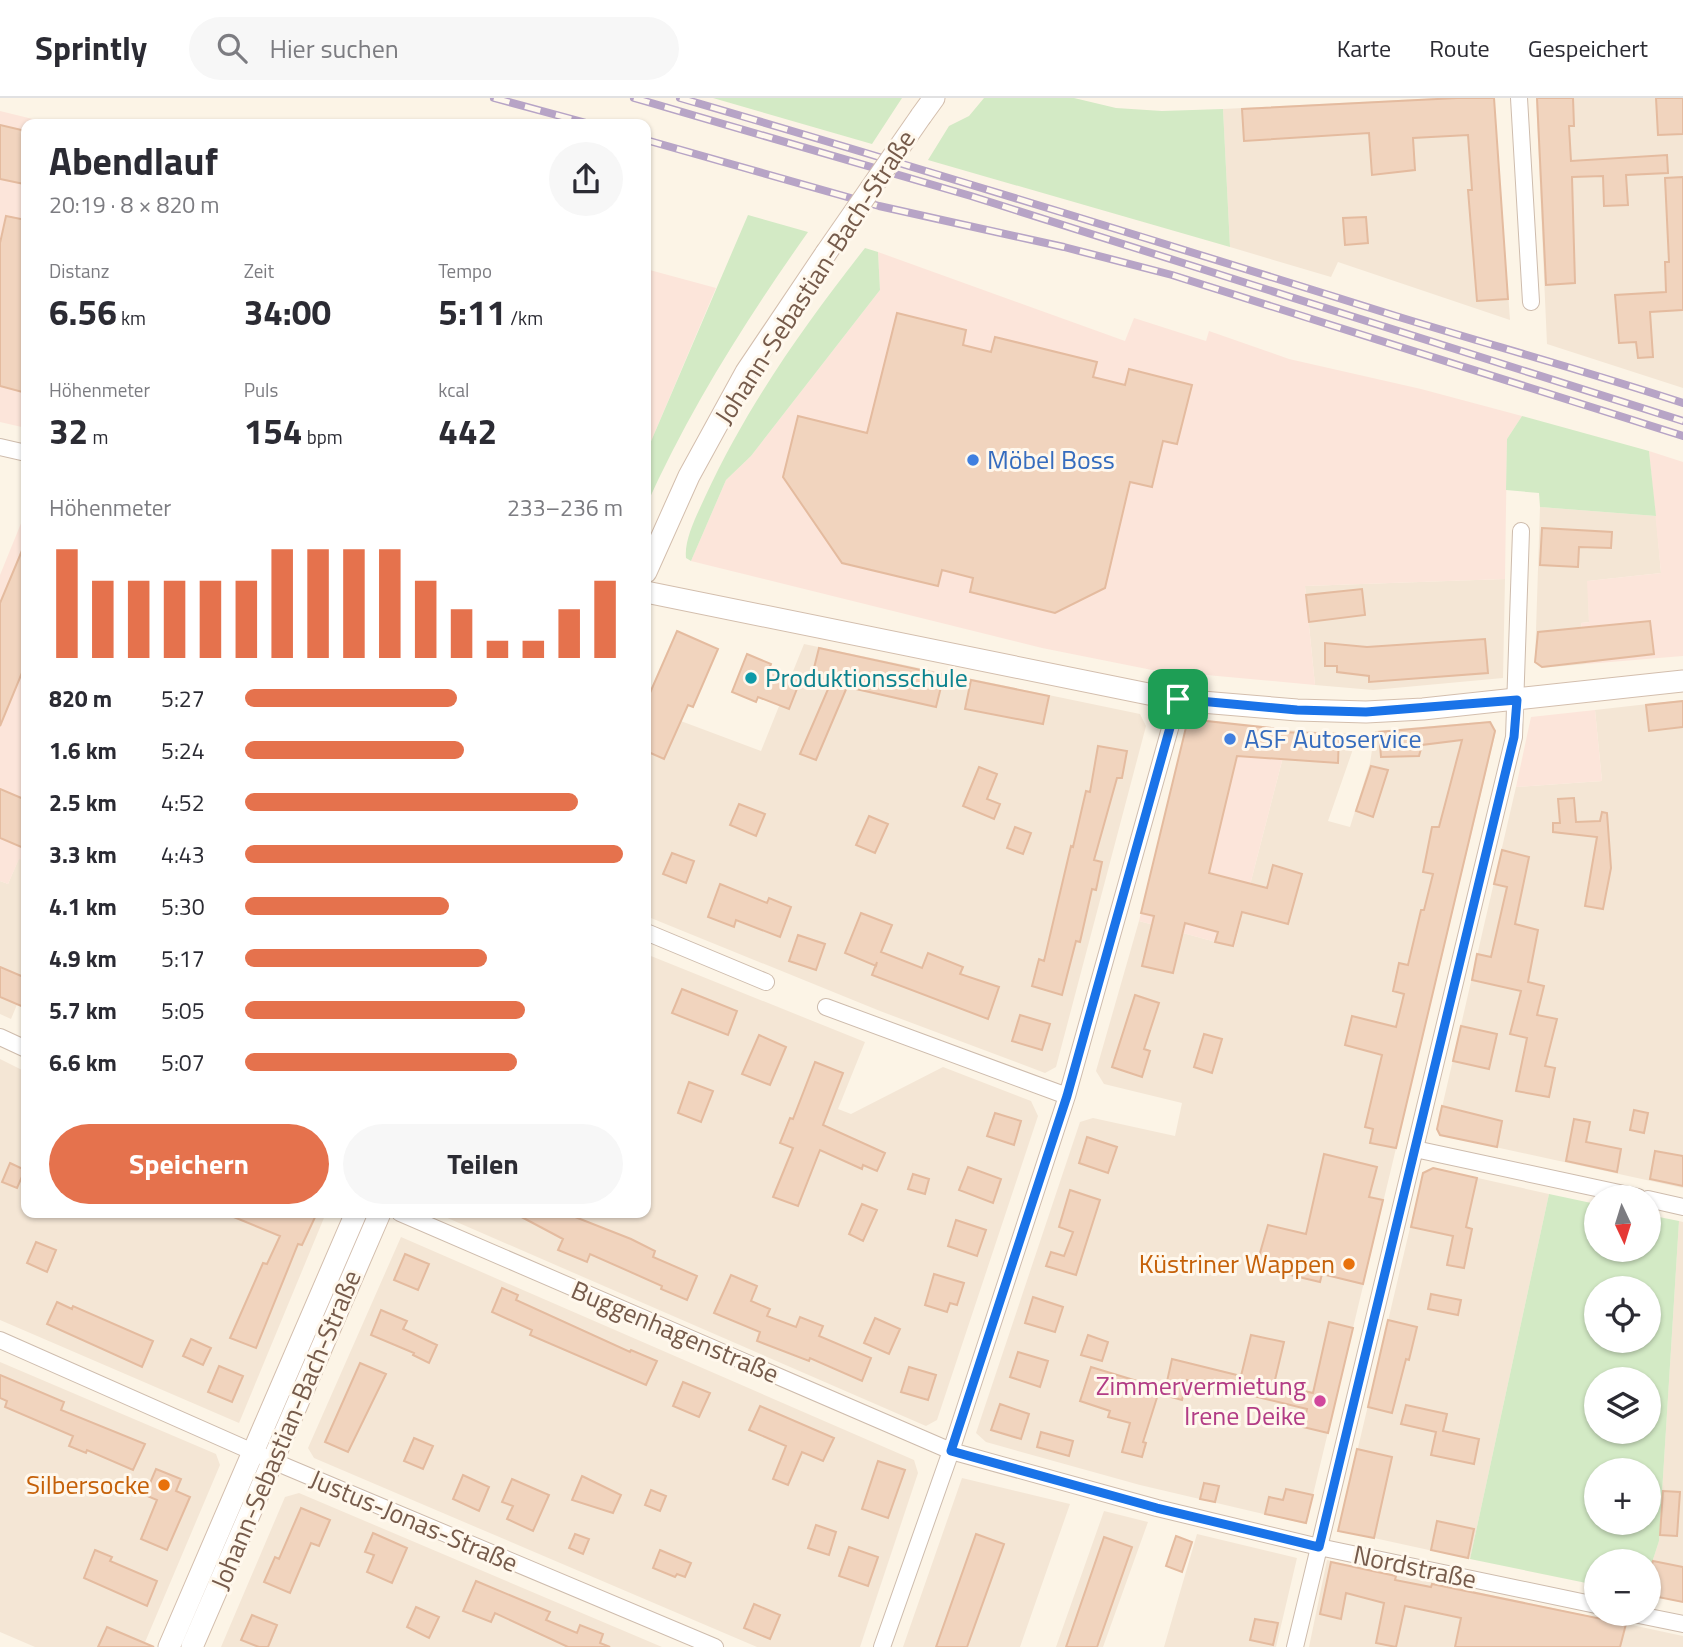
<!DOCTYPE html>
<html lang="de">
<meta charset="utf-8">
<style>
:root{--surface:#fff;--page:#f7f7f7;--text:#2b2b33;--muted:#7c7c81;--line:#e1e1e2;--accent:#e5724d}
body{margin:0;font-family:"Titillium Web",sans-serif;background:var(--page);color:var(--text);height:100vh;display:flex;flex-direction:column;font-size:26px;white-space:nowrap}
*{box-sizing:border-box;margin:0}
p{font-size:23px;color:var(--muted)}
.icon{flex:none;width:38px;height:38px;fill:none;stroke:currentColor;stroke-width:2;stroke-linecap:round;stroke-linejoin:round}
.map{position:relative;flex:1;overflow:hidden}
.panel{position:absolute;left:21px;top:21px;width:630px;height:1099px;display:flex;flex-direction:column;background:var(--surface);border-radius:14px;box-shadow:0 2px 5px #0004}
.panel>*{flex:none}
.needle{width:46px;rotate:176deg}
.buttons{position:absolute;left:1584px;top:1087px;display:grid;gap:14px}
.buttons a{display:grid;place-items:center;width:77px;height:77px;border-radius:50%;background:var(--surface);box-shadow:0 2px 5px #0004;font-size:35px}
.pin{position:absolute;display:grid;place-items:center;width:60px;height:60px;color:#fff;margin:-30px;border-radius:14px;box-shadow:0 4px 10px #0006}
.round{display:grid;place-items:center;flex:none;width:74px;height:74px;border-radius:37px;background:var(--page)}
.overview{display:flex;align-items:center;justify-content:space-between;height:119px;padding:0 28px}
h1{font-size:38px;font-weight:700;line-height:52px}
.figures{display:grid;grid-template-columns:repeat(3,1fr);gap:10px;height:119px;padding:7px 28px}
.figures div{display:grid;align-content:center}
.figures b{font-size:35px;font-weight:700}
.figures small{font-size:19px;font-weight:400}
.figures p{font-size:19px}
.chart{height:196px;padding:14px 28px}
.chart p{display:flex;justify-content:space-between}
.chart svg{width:100%;height:126px;margin-top:7px;stroke:var(--accent);stroke-width:6}
.action{display:flex;gap:14px;margin-top:auto;padding:14px 28px}
.action a{flex:1;height:80px;border-radius:42px;background:var(--accent);color:#fff;font-size:28px;font-weight:700;line-height:80px;text-align:center}
.action a+a{background:var(--page);color:var(--text)}
ul{padding:0 28px;list-style:none;font-size:23px}
li{display:grid;grid-template-columns:112px 84px 1fr;align-items:center;height:52px}
li i{height:18px;border-radius:9px;background:var(--accent)}
header{display:flex;align-items:center;gap:42px;box-sizing:border-box;height:98px;padding:0 35px;background:var(--surface);border-bottom:2px solid var(--line)}
header strong{font-size:33px}
nav{display:flex;gap:38px;margin-inline-start:auto;font-size:24px}
.search{width:490px;height:63px;background:var(--page);display:flex;align-items:center;gap:18px;box-sizing:border-box;padding:0 24px;border-radius:38px;color:var(--muted);font-size:26px}
.map>svg:first-child{display:block}
.residential{fill:#f4e6d5}
.commercial{fill:#fce5da}
.green{fill:#d3eac5;fill-rule:evenodd}
.building{fill:#f1d4be;stroke:#e4bb9f;stroke-width:2}
.lines{fill:none;stroke-linecap:round;stroke-linejoin:round}
.street-casing{stroke:#cebcad;stroke-width:18}
.secondary-casing{stroke:#d3bead;stroke-width:23}
.street{stroke:#fff;stroke-width:16}
.secondary{stroke:#fff;stroke-width:21}
.rail-casing{stroke:#b7a4c6;stroke-width:8}
.rail{stroke:#fff8ed;stroke-width:5;stroke-dasharray:16;stroke-linecap:butt}
.secondary-bridge-casing{stroke:#d3bead;stroke-width:23;stroke-linecap:butt}
.secondary-bridge{stroke:#fff;stroke-width:21}
.route-casing{stroke:#fff;stroke-width:14}
.route{stroke:#1a73e8;stroke-width:9}
.shop-dot{fill:#3f7fe0;stroke:#fff8ed;stroke-width:2.5}
.culture-dot{fill:#0f9aa8;stroke:#fff8ed;stroke-width:2.5}
.food-dot{fill:#e8710a;stroke:#fff8ed;stroke-width:2.5}
.hotel-dot{fill:#d1479c;stroke:#fff8ed;stroke-width:2.5}
.labels{text-anchor:middle;stroke-width:6;stroke-linejoin:round;paint-order:stroke}
.street-label{font-size:26px;fill:#765b4b;stroke:#fff8ed}
.shop-label{font-size:26px;fill:#366cbe;stroke:#fff8ed;text-anchor:start}
.culture-label{font-size:26px;fill:#0d838f;stroke:#fff8ed;text-anchor:start}
.food-label{font-size:26px;fill:#c56008;stroke:#fff8ed;text-anchor:end}
.hotel-label{font-size:26px;fill:#b23c85;stroke:#fff8ed;text-anchor:end}
</style>
<header>
<strong>Sprintly</strong>
<div class="search"><svg class="icon" aria-label="search" viewBox="0 0 24 24"><circle cx="10" cy="10" r="6"/><path d="M15 15l6 6"/></svg>Hier suchen</div>
<nav><a>Karte</a><a>Route</a><a>Gespeichert</a></nav>
</header>
<div class="map">
<svg width="1683" height="1549" viewBox="0 0 1683 1549">
<rect width="100%" height="100%" fill="#fcf4e6"/>
<path class="residential" d="M1439,0H1494L1510,222L1338,164L1331,179L1230,149L1223,11Z
M1536,0H1683V290L1547,246Z
M1540,409L1656,418L1661,475L1588,483L1589,524L1581,525L1586,566L1542,570L1535,564Z
M1505,481L1503,580L1373,592L1315,587L1305,488Z
M804,546L1140,616L1146,628L1056,969L1045,975L880,913L646,818V610L761,653Z
M1683,602V1090L1440,1037L1437,1031L1516,689L1602,683L1595,612Z
M1491,623L1496,633L1306,1426L1140,1387L986,1344L976,1335L1080,1024L1093,1020L1175,1038L1182,1005L1104,986L1096,973L1139,823L1234,849L1290,632L1354,636L1352,654L1328,723L1350,729L1370,665L1375,633Z
M19,760L26,763V885L11,921L0,916V783L8,786Z
M646,856L865,944L838,1011L851,1016L943,969L1031,1003L1038,1018L937,1322L926,1328L436,1115H646Z
M0,961L26,974V1115H326L239,1325L0,1222Z
M1433,1070L1549,1096L1470,1461L1342,1433L1339,1430L1423,1075Z
M1679,1123L1683,1124V1504L1649,1497V1474L1659,1443Z
M401,1139L914,1362L918,1375L860,1549H757L314,1360L308,1350Z
M0,1264L216,1356L220,1367L143,1549H35L0,1534Z
M962,1380L1070,1406L1020,1549H903Z
M299,1395L662,1549H221L285,1399Z
M1104,1413L1148,1424L1103,1549H1056Z
M1197,1436L1297,1460L1276,1549H1164Z
M1327,1462L1683,1538V1549H1309Z"/>
<path class="commercial" d="M0,13L53,26H26V330L0,324Z
M878,154L1125,243L1134,220L1206,243L1209,233L1289,261L1421,291L1522,318L1507,341L1505,481L1305,488L1315,587L1152,572L1042,550L691,463L726,382L751,358L880,192Z
M646,171L716,190L646,355Z
M1649,353L1683,364V558L1586,566L1581,525L1589,524L1587,483L1661,475Z
M26,413V763L19,761L8,786L0,783V477Z
M1595,612L1602,683L1516,689L1531,619Z
M1188,620L1290,632L1234,849L1139,823Z"/>
<path class="green" d="M713,0H902L872,46Z
M984,0H1074L1116,10L1162,13L1223,11L1230,149L928,62L949,28L969,18Z
M748,117L808,134C746,222 690,310 646,408V355Z
M865,150L878,154L880,192L751,358L726,382L691,463L686,460C684,441 697,417 705,399C747,308 803,229 865,150Z
M1522,318L1649,353L1656,418L1540,409L1539,395L1506,392L1507,341Z
M1549,1096L1596,1106V1152H1648L1649,1117L1679,1123L1659,1443L1649,1474L1648,1463H1596V1487L1470,1461ZM1648,1190V1242H1596V1190ZM1648,1281V1334H1596V1281ZM1648,1372V1424H1596V1372Z"/>
<path class="building" d="M1457,0H1494L1508,201L1477,203L1468,92H1472L1468,37L1413,40L1415,72L1372,77L1369,35L1244,43L1242,11Z
M1537,0H1573L1574,28H1569L1571,63L1667,57L1668,75L1626,77L1628,107L1604,108L1603,78L1572,79L1575,185L1546,187Z
M1656,0H1683V36L1658,37Z
M0,27L26,33L24,86L0,81Z
M1683,79V212L1650,214L1653,259L1638,260L1636,244L1619,245L1615,197L1666,194L1665,164H1669L1665,80Z
M6,118L26,122V295L0,288V145Z
M1366,119L1368,145L1345,147L1343,120Z
M897,215L966,232L963,247L991,254L995,239L1097,264L1093,279L1125,287L1129,271L1192,287L1177,346L1163,343L1152,389L1130,384L1105,490L1055,515L970,494L973,480L942,472L938,488L842,465L783,379L798,318L867,335Z
M1542,430L1612,434L1611,450L1579,449L1578,469L1540,467Z
M26,443V565L0,628V505Z
M1362,491L1365,517L1309,524L1306,497Z
M1650,523L1654,556L1542,569L1535,564L1538,534Z
M677,533L718,551L693,609L688,607L664,661L646,653V604Z
M1485,541L1488,575L1369,584V578L1337,574V568H1325V545L1367,549Z
M819,550L944,577L936,609L847,589L816,662L800,656L832,582L812,578Z
M747,556L771,566L769,571L800,583L789,611L758,599L756,604L732,594Z
M971,582L1049,598L1043,626L965,611Z
M1683,603V629L1649,633L1646,607Z
M1188,621L1280,631L1279,634L1339,636L1338,665L1237,658L1209,775L1267,790L1273,767L1302,776L1288,826L1242,814L1233,848L1215,844L1218,834L1185,825L1173,875L1142,868L1154,818L1141,815Z
M1490,624L1495,633L1396,1050L1370,1045L1373,1031L1365,1029L1382,957L1345,947L1352,918L1396,929L1404,896L1393,893L1399,865L1408,867L1421,812H1424L1433,776L1423,774L1432,729H1439L1462,642L1422,647L1419,658L1381,659L1379,634Z
M1098,648L1127,653L1122,680H1117L1094,762L1102,764L1096,792L1092,791L1080,844L1076,843L1062,897L1032,888L1039,861L1044,863L1071,748L1073,749L1086,693L1090,694Z
M1371,668L1388,672L1373,719L1356,713Z
M979,669L997,676L987,701L1000,706L994,721L963,708Z
M0,691L26,702V751L0,740Z
M1574,700L1576,724L1600,723L1602,714L1607,715L1611,770L1603,811L1585,808L1597,739L1553,734V725H1560L1558,701Z
M739,706L765,716L756,738L730,727Z
M869,718L888,726L875,755L856,747Z
M1015,729L1031,735L1023,756L1007,750Z
M1502,752L1529,759L1515,826L1538,832L1528,884L1544,888L1537,917L1557,921L1545,968L1555,970L1549,999L1516,993L1527,940L1510,936L1521,893L1472,882L1477,856L1491,859L1507,789L1494,786Z
M672,755L694,763L686,785L663,776Z
M720,786L767,805L769,800L791,809L780,839L736,822L734,829L708,819Z
M861,815L892,827L881,854L922,870L928,855L963,869L960,876L999,889L988,921L872,877L877,864L876,868L845,855Z
M798,837L825,846L816,872L789,863Z
M0,869L26,880V910L0,899Z
M682,891L737,913L728,937L672,915Z
M1135,897L1159,905L1144,951L1150,953L1142,979L1112,969Z
M1020,917L1050,926L1042,952L1012,943Z
M1461,928L1497,936L1489,971L1453,963Z
M1204,936L1222,941L1212,975L1194,969Z
M759,937L786,949L770,987L742,976Z
M815,964L843,975L823,1027L885,1055L877,1073L863,1067L862,1071L820,1052L798,1108L773,1099L793,1050L780,1045L790,1020L793,1021Z
M689,984L713,993L701,1024L678,1015Z
M1442,1008L1502,1023L1497,1049L1440,1037L1437,1031Z
M1634,1012L1648,1015L1644,1035L1630,1032Z
M995,1015L1021,1023L1014,1047L987,1038Z
M1574,1021L1590,1024L1586,1044L1621,1051L1617,1074L1566,1063Z
M1087,1039L1117,1049L1108,1075L1079,1065Z
M1655,1053L1683,1058V1088L1650,1081Z
M1324,1056L1377,1069L1369,1099L1383,1102L1363,1186L1322,1176L1320,1184L1256,1169L1268,1127L1306,1136Z
M10,1065L25,1072L17,1090L2,1084Z
M968,1069L1001,1081L993,1105L959,1092Z
M1433,1070L1477,1080L1466,1129L1472,1131L1464,1170L1447,1167L1453,1138L1411,1129L1423,1075Z
M913,1076L929,1081L925,1096L908,1091Z
M1070,1092L1100,1102L1076,1177L1046,1168L1051,1154L1064,1158L1073,1134L1059,1129Z
M862,1106L877,1112L863,1143L849,1136Z
M224,1115H317L302,1147L298,1146L256,1250L230,1240L263,1165L267,1166L280,1138Z
M514,1115H565L631,1141L655,1153L653,1159L697,1178L687,1202L661,1191L662,1188L590,1156L587,1164L558,1152L563,1141Z
M956,1122L986,1132L977,1158L948,1148Z
M36,1144L56,1152L47,1174L27,1165Z
M405,1156L429,1166L418,1192L394,1182Z
M934,1176L964,1185L957,1207L950,1205L947,1214L925,1207Z
M731,1177L757,1188L751,1203L770,1211L767,1218L796,1229L800,1219L823,1228L819,1238L871,1260L862,1283L810,1260L809,1263L757,1243L760,1234L714,1215Z
M502,1190L518,1197L516,1202L630,1254L631,1252L657,1263L646,1287L530,1237L532,1232L492,1214Z
M1431,1196L1461,1202L1458,1217L1428,1211Z
M1033,1199L1063,1209L1055,1234L1025,1225Z
M57,1204L72,1211L73,1208L153,1243L142,1269L47,1226Z
M381,1212L407,1223L403,1231L437,1247L429,1265L413,1257L414,1255L371,1237Z
M875,1220L900,1231L889,1256L864,1245Z
M1388,1222L1417,1229L1409,1262L1406,1261L1392,1315L1368,1309Z
M1329,1224L1353,1230L1328,1335L1303,1329L1307,1311L1187,1282L1182,1302L1164,1297L1172,1261L1241,1278L1251,1237L1284,1244L1274,1286L1313,1295Z
M1088,1237L1108,1244L1102,1263L1081,1257Z
M191,1241L211,1250L203,1267L183,1258Z
M1018,1254L1048,1263L1040,1289L1010,1279Z
M360,1265L386,1276L348,1354L325,1344Z
M219,1268L243,1278L232,1304L208,1294Z
M909,1269L936,1277L928,1302L901,1294Z
M1091,1269L1160,1290L1143,1344L1146,1345L1142,1359L1122,1354L1130,1325L1108,1319L1110,1313L1080,1303Z
M0,1277L64,1304L61,1312L145,1346L133,1372L87,1352L86,1355L69,1348L73,1338L5,1309L7,1303L0,1300Z
M683,1284L710,1295L699,1319L673,1308Z
M1000,1306L1029,1316L1021,1341L991,1332Z
M1406,1307L1447,1316L1443,1333L1479,1341L1474,1366L1431,1357L1436,1334L1401,1326Z
M760,1308L834,1340L823,1363L802,1354L788,1387L773,1381L786,1348L749,1332Z
M1041,1334L1073,1343L1069,1358L1037,1349Z
M414,1340L433,1348L423,1371L404,1363Z
M1357,1351L1392,1359L1374,1440L1338,1433Z
M878,1363L905,1372L888,1420L862,1411Z
M156,1371L181,1381L176,1393L190,1399L167,1452L141,1441L157,1402L145,1397Z
M463,1377L489,1389L479,1413L453,1401Z
M582,1378L621,1397L613,1415L572,1402Z
M512,1381L549,1397L533,1433L507,1421L513,1408L502,1404Z
M1204,1385L1219,1388L1215,1404L1200,1401Z
M1286,1391L1313,1397L1306,1425L1265,1416L1269,1399L1283,1402Z
M651,1392L666,1398L660,1413L645,1407Z
M1663,1393L1680,1394L1677,1438L1660,1437Z
M301,1410L330,1422L319,1448L311,1445L290,1495L264,1484L275,1459L279,1461Z
M1437,1423L1474,1431L1468,1460L1431,1452Z
M816,1427L836,1434L829,1457L808,1450Z
M373,1435L407,1450L392,1485L367,1474L374,1457L365,1454Z
M575,1436L589,1441L583,1456L569,1450Z
M976,1436L1004,1446L967,1549H936Z
M1176,1438L1192,1444L1182,1474L1166,1468Z
M1104,1439L1132,1449L1097,1549H1066Z
M849,1449L878,1459L868,1488L839,1478Z
M95,1452L112,1459L110,1463L157,1483L147,1508L84,1480Z
M660,1452L691,1465L685,1479L677,1476L675,1479L653,1470Z
M1653,1463L1683,1469V1504L1648,1497V1478Z
M1331,1464L1396,1478L1395,1482L1431,1489L1432,1486L1626,1526L1620,1549H1455L1461,1520L1405,1508L1396,1549L1376,1545L1384,1505L1346,1495L1341,1521L1320,1516Z
M476,1483L550,1514L546,1522L577,1535L580,1527L603,1536L600,1545L610,1549H568L495,1515L491,1524L463,1513Z
M754,1506L780,1517L770,1541L744,1530Z
M416,1509L439,1519L429,1540L407,1529Z
M252,1517L277,1527L268,1549H259L241,1542Z
M1255,1521L1278,1525L1273,1547L1250,1542Z
M107,1529L154,1549H98Z"/>
<g class="lines">
<defs>
<path id="street" d="M1519,0L1531,204
M0,349L26,355
M646,834L766,884
M826,909L1067,998
M0,939L26,951
M1415,1051L1638,1099
M1648,1101L1683,1109
M400,1115L951,1353L1157,1410L1319,1449L1596,1507
M0,1242L287,1369L715,1549
M1634,1516L1683,1526
M882,1549L951,1353L1067,998L1178,602
M1295,1549L1514,639L1521,433"/>
<path id="secondary" d="M921,18L934,0
M646,474L689,378L746,274L826,155
M646,494L1178,602L1297,612L1366,614L1423,611L1683,583
M169,1549L356,1115
M192,1549L380,1115"/>
</defs>
<use href="#street" class="street-casing"/>
<use href="#secondary" class="secondary-casing"/>
<use href="#street" class="street"/>
<use href="#secondary" class="secondary"/>
<defs>
<path id="rail" d="M494,0L590,26
M634,0L971,98L1683,323
M680,0C920,70 1160,144 1399,219C1494,248 1589,274 1683,305
M646,42L879,108L1064,149L1172,177L1683,338"/>
</defs>
<use href="#rail" class="rail-casing"/>
<use href="#rail" class="rail"/>
<defs>
<path id="secondary-bridge" d="M826,155L921,18"/>
</defs>
<use href="#secondary-bridge" class="secondary-bridge-casing"/>
<use href="#secondary-bridge" class="secondary-bridge"/>
</g>
<g class="lines">
<defs>
<path id="route" d="M1178,601L1297,612L1366,614L1517,602L1514,639L1319,1449L1157,1410L951,1353L1067,998Z"/>
</defs>
<use href="#route" class="route-casing"/>
<use href="#route" class="route"/>
</g>
<g class="shop-dot">
<circle cx="973" cy="362" r="7"/>
<circle cx="1230" cy="641" r="7"/>
</g>
<circle class="culture-dot" cx="751" cy="580" r="7"/>
<g class="food-dot">
<circle cx="1349" cy="1166" r="7"/>
<circle cx="164" cy="1387" r="7"/>
</g>
<circle class="hotel-dot" cx="1320" cy="1303" r="7"/>
<g class="labels">
<g class="street-label">
<text transform="translate(815 179) rotate(-57)" y="9">Johann-Sebastian-Bach-Straße</text>
<text transform="translate(675 1234) rotate(23)" y="9">Buggenhagenstraße</text>
<text transform="translate(286 1332) rotate(-67)" y="9">Johann-Sebastian-Bach-Straße</text>
<text transform="translate(414 1423) rotate(23)" y="9">Justus-Jonas-Straße</text>
<text transform="translate(1415 1469) rotate(12)" y="9">Nordstraße</text>
</g>
<g class="shop-label">
<text x="987" y="371">Möbel Boss</text>
<text x="1244" y="650">ASF Autoservice</text>
</g>
<g class="culture-label">
<text x="765" y="589">Produktionsschule</text>
</g>
<g class="food-label">
<text x="1335" y="1175">Küstriner Wappen</text>
<text x="150" y="1396">Silbersocke</text>
</g>
<g class="hotel-label">
<text x="1306" y="1297">Zimmervermietung<tspan x="1306" dy="30">Irene Deike</tspan></text>
</g>
</g>
</svg>
<div class="buttons">
<a><svg class="needle" viewBox="-14 -14 28 28"><path d="M0-13l5 13h-10z" fill="#e53935"/><path d="M0 13l5-13h-10z" fill="#7c7c81"/></svg></a>
<a><svg class="icon" aria-label="locate" viewBox="0 0 24 24"><circle cx="12" cy="12" r="6"/><path d="M12 2v4M12 18v4M2 12h4M18 12h4"/></svg></a>
<a><svg class="icon" aria-label="layers" viewBox="0 0 24 24"><path d="M12 4l9 5-9 5-9-5zM3 14l9 5 9-5"/></svg></a>
<a>+</a>
<a>−</a>
</div>
<div class="pin" style="left:1178px;top:601px;background:#1e9e55"><svg class="icon" aria-label="arrive" viewBox="0 0 24 24"><path d="M6 21V4h12l-3 4 3 4H6"/></svg></div>
<section class="panel">
<div class="overview"><div><h1>Abendlauf</h1><p>20:19 · 8 × 820 m</p></div><a class="round"><svg class="icon" aria-label="share" viewBox="0 0 24 24"><path d="M12 15V3M7 8l5-5 5 5M5 13v7h14v-7"/></svg></a></div>
<div class="figures">
<div><p>Distanz</p><b>6.56<small> km</small></b></div>
<div><p>Zeit</p><b>34:00</b></div>
<div><p>Tempo</p><b>5:11<small> /km</small></b></div>
</div>
<div class="figures">
<div><p>Höhenmeter</p><b>32<small> m</small></b></div>
<div><p>Puls</p><b>154<small> bpm</small></b></div>
<div><p>kcal</p><b>442</b></div>
</div>
<div class="chart"><p><span>Höhenmeter</span>233–236 m</p>
<svg viewBox="0 0 160 44" preserveAspectRatio="none"><path d="M5 44V6M15 44V17M25 44V17M35 44V17M45 44V17M55 44V17M65 44V6M75 44V6M85 44V6M95 44V6M105 44V17M115 44V27M125 44V38M135 44V38M145 44V27M155 44V17"/></svg>
</div>
<ul>
<li><b>820 m</b>5:27<i style="width:56%"></i></li>
<li><b>1.6 km</b>5:24<i style="width:58%"></i></li>
<li><b>2.5 km</b>4:52<i style="width:88%"></i></li>
<li><b>3.3 km</b>4:43<i style="width:100%"></i></li>
<li><b>4.1 km</b>5:30<i style="width:54%"></i></li>
<li><b>4.9 km</b>5:17<i style="width:64%"></i></li>
<li><b>5.7 km</b>5:05<i style="width:74%"></i></li>
<li><b>6.6 km</b>5:07<i style="width:72%"></i></li>
</ul>
<div class="action"><a>Speichern</a><a>Teilen</a></div>
</section>
</div>
